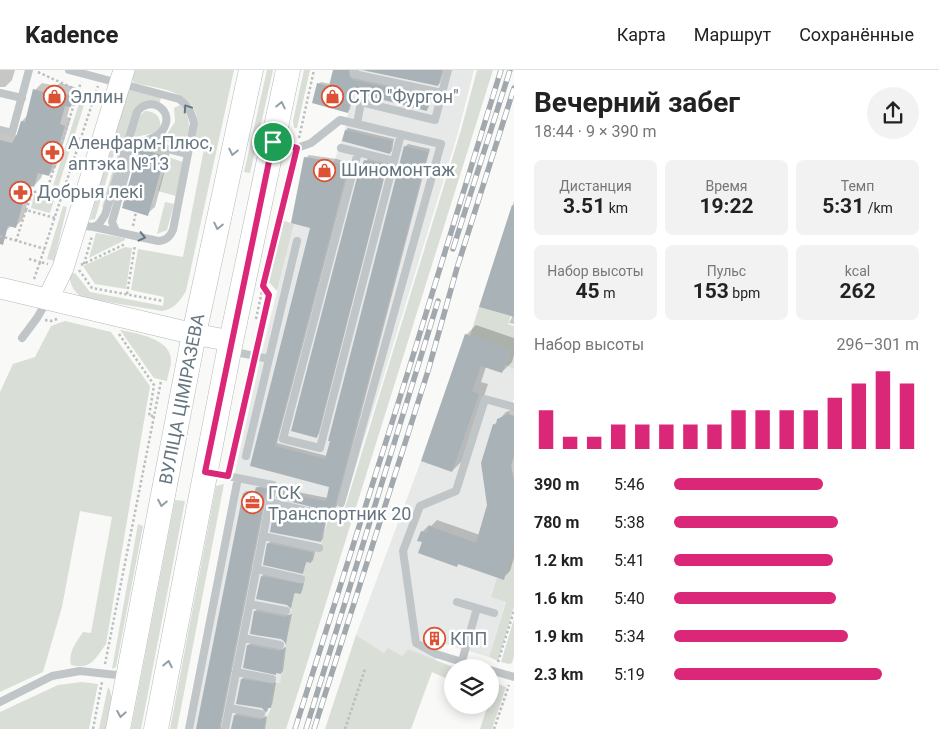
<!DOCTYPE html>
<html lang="ru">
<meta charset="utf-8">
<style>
:root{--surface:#fff;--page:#f2f2f2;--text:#222;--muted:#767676;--line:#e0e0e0;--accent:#db2777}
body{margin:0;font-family:Roboto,sans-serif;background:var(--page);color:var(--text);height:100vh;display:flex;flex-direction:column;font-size:19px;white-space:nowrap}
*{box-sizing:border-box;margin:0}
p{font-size:16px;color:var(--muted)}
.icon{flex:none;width:28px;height:28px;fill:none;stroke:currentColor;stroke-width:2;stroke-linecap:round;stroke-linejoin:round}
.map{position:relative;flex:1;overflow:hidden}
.side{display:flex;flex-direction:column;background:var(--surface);width:425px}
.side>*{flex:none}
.controls{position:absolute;left:444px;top:589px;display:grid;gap:10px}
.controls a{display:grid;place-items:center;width:55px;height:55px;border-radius:50%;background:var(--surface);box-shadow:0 2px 12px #0003;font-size:25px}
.pin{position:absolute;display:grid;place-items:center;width:42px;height:42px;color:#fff;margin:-21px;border:2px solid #fff;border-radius:50%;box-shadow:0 1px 5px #0007}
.round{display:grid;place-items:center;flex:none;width:52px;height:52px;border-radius:26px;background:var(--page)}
.head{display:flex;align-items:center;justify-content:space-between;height:85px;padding:0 20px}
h1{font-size:28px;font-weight:700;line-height:38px}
.metrics{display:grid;grid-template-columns:repeat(3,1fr);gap:8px;height:85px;padding:5px 20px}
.metrics div{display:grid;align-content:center;border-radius:8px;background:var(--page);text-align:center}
.metrics b{font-size:21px;font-weight:700}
.metrics small{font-size:14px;font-weight:400}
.metrics p{font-size:14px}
.chart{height:140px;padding:10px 20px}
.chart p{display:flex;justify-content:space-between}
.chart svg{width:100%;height:90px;margin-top:5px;stroke:var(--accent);stroke-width:6}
ul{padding:0 20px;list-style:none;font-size:16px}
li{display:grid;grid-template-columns:80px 60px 1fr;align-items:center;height:38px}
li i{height:12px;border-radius:6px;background:var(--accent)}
header{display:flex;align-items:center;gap:30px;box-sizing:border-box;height:70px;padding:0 25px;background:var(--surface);border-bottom:1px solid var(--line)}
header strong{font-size:24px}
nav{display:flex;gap:28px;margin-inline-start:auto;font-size:18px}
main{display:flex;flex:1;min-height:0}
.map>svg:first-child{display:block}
.built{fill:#e7e8e8}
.green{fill:#d9ded6}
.shadow{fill:#0003}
.building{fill:#a9b2b7}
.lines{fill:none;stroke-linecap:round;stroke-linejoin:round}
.secondary-casing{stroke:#b3b9bd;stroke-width:22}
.primary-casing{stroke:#b4b9bd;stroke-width:25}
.path{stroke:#bbbec0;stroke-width:2.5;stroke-dasharray:2.5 2.5;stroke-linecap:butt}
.lane{stroke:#c0c5c8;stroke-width:8}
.secondary{stroke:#fff;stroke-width:21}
.primary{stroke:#fff;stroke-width:24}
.rail-casing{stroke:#a2a9ae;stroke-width:5.5}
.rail{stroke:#fff;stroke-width:4;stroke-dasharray:11;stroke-linecap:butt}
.oneway{stroke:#939fa6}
.oneway2{stroke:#657680}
.route-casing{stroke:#fff;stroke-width:10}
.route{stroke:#db2777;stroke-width:6}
.labels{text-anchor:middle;stroke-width:5;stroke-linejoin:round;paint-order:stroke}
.poi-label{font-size:18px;fill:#657680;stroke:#fff;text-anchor:start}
.street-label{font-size:18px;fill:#657680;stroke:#fff}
</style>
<header>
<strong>Kadence</strong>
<nav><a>Карта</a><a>Маршрут</a><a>Сохранённые</a></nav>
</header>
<main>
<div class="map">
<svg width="514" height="659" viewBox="0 0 514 659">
<rect width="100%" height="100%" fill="#f9f9f7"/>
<path class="built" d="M334,0H474L458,63L342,442L328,439L319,483L311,493L306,492L301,524L294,523L280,613H274L264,659H185L234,407L261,286L294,154L291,153L304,87L334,92L345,60L352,22L329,16Z
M465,264L510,280L505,295L514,299V328L509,344L514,346V386L511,396L514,410V473L491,527L506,531L489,587L441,573L435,591L408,579L402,586L384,583L356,565L421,391Z"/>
<path class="green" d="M135,0H234L186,221C180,231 174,239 162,241L84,228C75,224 70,215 69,205L75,203L90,222L163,236L164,227L131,220L138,179L183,187L205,74L194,72C195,65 197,56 197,49C193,20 156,18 134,13L132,9Z
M267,0H273L250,103L244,102Z
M304,0H310L297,58H294L293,51Z
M477,0H493L299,619L286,659H264L266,649L271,638L274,613H280L294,523L301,524L305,492L311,493L314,482H319L330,442L343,444L461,60Z
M131,20L161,28L159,34L140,35L105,138L102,137L122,69L111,66L128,21Z
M81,27L86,29L50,143L31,138L34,125C42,127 49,123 53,116Z
M180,35C190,45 192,60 184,72C177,77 167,76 165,67L175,52L174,38Z
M145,41C156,41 162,48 160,59L154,63L140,66L130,75L139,46Z
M110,76L116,77L95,149L90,150Z
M168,87L183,92L176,126L158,121Z
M165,132L174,134L167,160L157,164Z
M63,136L67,137L54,191L47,189Z
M284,151L294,154L277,221L269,212Z
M96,163L125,168V170L89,188Z
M125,177L132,178L126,219L95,214L83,196Z
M479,237L511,246L508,254L514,256V299L505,295L510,280L470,266Z
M65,251L111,262L150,316L106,574C95,589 91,600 71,595C68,582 76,573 83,562L91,563L112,447L80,441L62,537L43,602L0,622V322L13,294L35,287L51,256Z
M120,260C136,263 172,269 171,291C171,297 168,304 167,311L154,308Z
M224,414L177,659H170L216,416Z
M175,430L185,431L141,659H131Z
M138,454L143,456L116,597L112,599Z
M514,473V537L498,591L489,587L506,532L491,527L497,508Z
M514,549V586L512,593L509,594L501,592Z
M356,565L384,583L388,578L402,586L408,579L453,597L452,611L432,602L411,659H325Z
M490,611L506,617L492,659H480L488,635H490Z
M82,612L98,614L89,659H0V642L58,615Z
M108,617C116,627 108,647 106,659H99Z"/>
<path class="shadow" d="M0,0H15L12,10L5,17H0Z
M337,0H351L350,2L355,7L432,24L429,37L426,39L354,21L350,39L348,42L318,14L321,12L331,14Z
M368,0H444L440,13L438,15Z
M42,13L56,16L60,13L81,19L78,28L70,36L67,47L71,48L56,97L49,105L43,103L41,108L34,116L32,115L23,149L16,156L12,155L6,161L0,160V61L18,66L22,51L27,46L35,20Z
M348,58L394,69L392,81L390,83L346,60Z
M149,72L171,78L155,137L147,144L139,82Z
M408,74L430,79L337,436L334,439L330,438L328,440L278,427L279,422L282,419L328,428L331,416L251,395L312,158L306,88L309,85L337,89L351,94L277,373L327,386L405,77Z
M368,88L388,93L319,364L316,366L360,101L363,99Z
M514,131V254L509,253L513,245L480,236Z
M476,255L514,268V285L512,292L502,302L486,297L481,312L488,314L462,391L452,401L466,265Z
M514,339V488L510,501L503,508L459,493L457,495L424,471L422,462L429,455L431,456L437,450L480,465L488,435L494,355L506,342Z
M259,416L268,418L221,656L222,659H198L244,423L246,421L256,423Z
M277,437L327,448L323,469L321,471L275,439Z
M271,471L315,481L313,490L311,492L307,491L302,502L265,494L269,473Z
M264,504L304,513L302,521L300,523L295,522L291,537L262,506Z
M257,539L288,545L292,544L286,573L281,568L251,563L255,541Z
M432,560L442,562L441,567L432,573L429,567Z
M251,573L282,579L286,577L283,601L281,603L244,597L248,575Z
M244,607L276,612L272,635L269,637L267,642L242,609Z
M237,643L263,648L267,646L265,659H231L235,645Z"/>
<path class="building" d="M333,0H349V6L353,10L430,26L427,41L352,22L348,43L312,33L317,13L329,16Z
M362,0H442L438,16Z
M33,19L50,24L51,20L74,26L71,37L65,36L60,54L65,56L49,106L38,103L34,117L28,115L16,158L8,156L3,175L0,174V70L12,73L17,64L21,51L25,52Z
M345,60L392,71L390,84L342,71Z
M404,76L428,82L334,440L329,438L328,441L276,428L277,422L326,431L329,417L250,396L310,158L291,153L304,87L334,92L348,97L275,376L325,389L330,371H328Z
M141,79L165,86L148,146L122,138L138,81Z
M364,90L387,95L317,368L291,361L359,100L361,101Z
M512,135L514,136V247L479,237Z
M465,264L510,280L502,303L481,296L472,321L479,324L452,402L421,391Z
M509,344L514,346V386L511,396L514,410V473L504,510L458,494L457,497L418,483L422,472L417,471L421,461L427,463L429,456L476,473L487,435L481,393L493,354L496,355L497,349Z
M256,417L266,419L219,659H196L243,423L254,425Z
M274,439L326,450L321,472L270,462Z
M267,473L313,483L311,493L306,492L303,504L263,495Z
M261,506L302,514L301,524L294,523L291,539L287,535L256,529Z
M254,541L285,547L290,545L286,575L284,571L281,569L250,564Z
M247,575L279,581L282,580L285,577L281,604L276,603V605L243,598Z
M241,609L274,614L271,638H267L266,643L262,638L236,634Z
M234,645L260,650L266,646L264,659H231Z"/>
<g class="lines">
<defs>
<path id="secondary" d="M0,218L194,264L231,271
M48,229L63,198L124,0"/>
<path id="primary" d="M118,659L194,264L251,0
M156,659L229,281L288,0"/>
</defs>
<use href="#secondary" class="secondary-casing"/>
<use href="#primary" class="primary-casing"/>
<path class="path" d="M38,2L94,28
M299,68L314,0
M26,140L32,123L48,117L81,12
M133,156L136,142
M0,166L45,179
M16,171L26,140L55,148
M29,189L40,192L98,16
M84,194L92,166
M81,195L125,174
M79,200L92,218L163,231
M34,209L40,192L48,194
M127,224L135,175
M256,249L263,216
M45,250L51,251L57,249
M119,264L154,315L149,346H154
M257,278L269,225L263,216L295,86
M230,397L253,295
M498,592L514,541
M105,594L161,311
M93,659L102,612
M345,659L365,599
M494,659L509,615"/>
<path class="lane" d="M69,0L179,29C188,35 191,42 194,53L173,160C170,167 165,171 158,171L94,157L77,155
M355,0L354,4L442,23
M0,23L22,28
M357,54L361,32L435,50L448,0
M0,60L12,63L29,0
M275,72L297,78L311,73L340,50L441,74L341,433
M144,73L188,84
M341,78L394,91
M358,82L283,369L320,378L401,64
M94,157L99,154L105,145L137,42C150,24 177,41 162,61C154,72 141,68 133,78L112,152L116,161
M22,268L37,248L47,231
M231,281L269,289
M246,386L297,171
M207,402L273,415L225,659
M270,432L324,445
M263,466L319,478
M257,499L301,509
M457,532L477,538
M250,534L286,541
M243,568L280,575
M462,591L477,538L494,543
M482,598L436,584L416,573L403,481L420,436L456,421L485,329L514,337
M490,600L514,607
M236,602L272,609
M0,632L52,606L80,601L126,606
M229,638L261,644
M189,659L238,408"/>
<use href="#secondary" class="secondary"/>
<use href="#primary" class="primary"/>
<defs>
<path id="rail" d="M453,179L510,0
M295,659L408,302L501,0
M306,659L438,231
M314,659L428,301L457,198L514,18"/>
</defs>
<use href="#rail" class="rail-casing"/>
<use href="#rail" class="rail"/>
</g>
<defs><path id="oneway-chevron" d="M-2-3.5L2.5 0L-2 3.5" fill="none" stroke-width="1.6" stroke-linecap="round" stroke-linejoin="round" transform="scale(1.25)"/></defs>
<g class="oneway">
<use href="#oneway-chevron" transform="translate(281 35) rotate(-78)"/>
<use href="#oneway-chevron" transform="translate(233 82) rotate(102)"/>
<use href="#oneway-chevron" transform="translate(218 156) rotate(102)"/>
<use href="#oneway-chevron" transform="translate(162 433) rotate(101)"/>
<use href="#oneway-chevron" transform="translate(168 594) rotate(-79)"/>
<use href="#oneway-chevron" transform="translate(121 644) rotate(100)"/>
</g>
<g class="oneway2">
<use href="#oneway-chevron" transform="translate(187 38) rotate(-124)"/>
<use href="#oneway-chevron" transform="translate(142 167) rotate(13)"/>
</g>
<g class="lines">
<defs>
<path id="route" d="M273,72L297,78L263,216L269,225L228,406L205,402Z"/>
</defs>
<use href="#route" class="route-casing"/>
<use href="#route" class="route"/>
</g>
<defs>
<symbol id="shop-ring" viewBox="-11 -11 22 22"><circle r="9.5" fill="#fff" stroke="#dc5234" stroke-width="1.5"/><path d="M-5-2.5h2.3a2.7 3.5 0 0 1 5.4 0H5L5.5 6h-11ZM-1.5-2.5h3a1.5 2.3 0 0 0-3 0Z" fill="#dc5234"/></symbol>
<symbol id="pharmacy-ring" viewBox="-11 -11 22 22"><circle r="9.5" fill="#fff" stroke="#dc5234" stroke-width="1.5"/><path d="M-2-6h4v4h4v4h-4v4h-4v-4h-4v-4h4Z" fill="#dc5234"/></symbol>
<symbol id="office-ring" viewBox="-11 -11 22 22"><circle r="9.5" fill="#fff" stroke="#dc5234" stroke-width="1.5"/><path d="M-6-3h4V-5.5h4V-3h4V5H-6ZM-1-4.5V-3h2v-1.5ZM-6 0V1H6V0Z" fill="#dc5234"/></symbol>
<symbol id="building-ring" viewBox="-11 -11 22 22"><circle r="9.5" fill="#fff" stroke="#dc5234" stroke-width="1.5"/><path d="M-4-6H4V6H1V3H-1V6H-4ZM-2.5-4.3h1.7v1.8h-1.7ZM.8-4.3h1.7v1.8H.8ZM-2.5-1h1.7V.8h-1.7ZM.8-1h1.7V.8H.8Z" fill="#dc5234"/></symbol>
</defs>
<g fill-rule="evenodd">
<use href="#shop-ring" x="42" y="14" width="25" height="25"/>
<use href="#shop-ring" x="320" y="14" width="25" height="25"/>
<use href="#pharmacy-ring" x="40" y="70" width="25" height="25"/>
<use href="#shop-ring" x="312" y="88" width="25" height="25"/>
<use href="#pharmacy-ring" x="8" y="110" width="25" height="25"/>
<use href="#office-ring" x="240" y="420" width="25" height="25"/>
<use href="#building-ring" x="422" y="556" width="25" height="25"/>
</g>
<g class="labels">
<g class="poi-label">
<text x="70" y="33">Эллин</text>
<text x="348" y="33">СТО "Фургон"</text>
<text x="68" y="79">Аленфарм-Плюс,<tspan x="68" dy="21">аптэка №13</tspan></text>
<text x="341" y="106">Шиномонтаж</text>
<text x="37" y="128">Добрыя лекі</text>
<text x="268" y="429">ГСК<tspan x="268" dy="21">Транспортник 20</tspan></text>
<text x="450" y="575">КПП</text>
</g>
<g class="street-label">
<text transform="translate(182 329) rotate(-79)" y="6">ВУЛІЦА ЦІМІРАЗЕВА</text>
</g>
</g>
</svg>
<div class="controls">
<a><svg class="icon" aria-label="layers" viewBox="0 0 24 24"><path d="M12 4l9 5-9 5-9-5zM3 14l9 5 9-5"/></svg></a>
</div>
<div class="pin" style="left:273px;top:72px;background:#1e9e55"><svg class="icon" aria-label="arrive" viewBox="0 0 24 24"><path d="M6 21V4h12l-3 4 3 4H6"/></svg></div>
</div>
<section class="side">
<div class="head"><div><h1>Вечерний забег</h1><p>18:44 · 9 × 390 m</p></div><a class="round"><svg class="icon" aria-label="share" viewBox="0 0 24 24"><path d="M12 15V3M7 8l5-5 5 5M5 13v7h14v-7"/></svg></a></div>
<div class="metrics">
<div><p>Дистанция</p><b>3.51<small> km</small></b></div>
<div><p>Время</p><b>19:22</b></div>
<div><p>Темп</p><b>5:31<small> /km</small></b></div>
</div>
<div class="metrics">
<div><p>Набор высоты</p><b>45<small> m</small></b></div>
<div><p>Пульс</p><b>153<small> bpm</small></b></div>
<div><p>kcal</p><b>262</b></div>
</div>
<div class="chart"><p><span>Набор высоты</span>296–301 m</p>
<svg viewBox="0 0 160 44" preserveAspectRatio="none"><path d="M5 44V25M15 44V38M25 44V38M35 44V32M45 44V32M55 44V32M65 44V32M75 44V32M85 44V25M95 44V25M105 44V25M115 44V25M125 44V19M135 44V12M145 44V6M155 44V12"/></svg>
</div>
<ul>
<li><b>390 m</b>5:46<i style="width:61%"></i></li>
<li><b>780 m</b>5:38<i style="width:67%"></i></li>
<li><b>1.2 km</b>5:41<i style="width:65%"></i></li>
<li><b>1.6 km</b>5:40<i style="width:66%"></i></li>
<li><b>1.9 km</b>5:34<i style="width:71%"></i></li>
<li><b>2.3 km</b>5:19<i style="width:85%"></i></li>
</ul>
</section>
</main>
